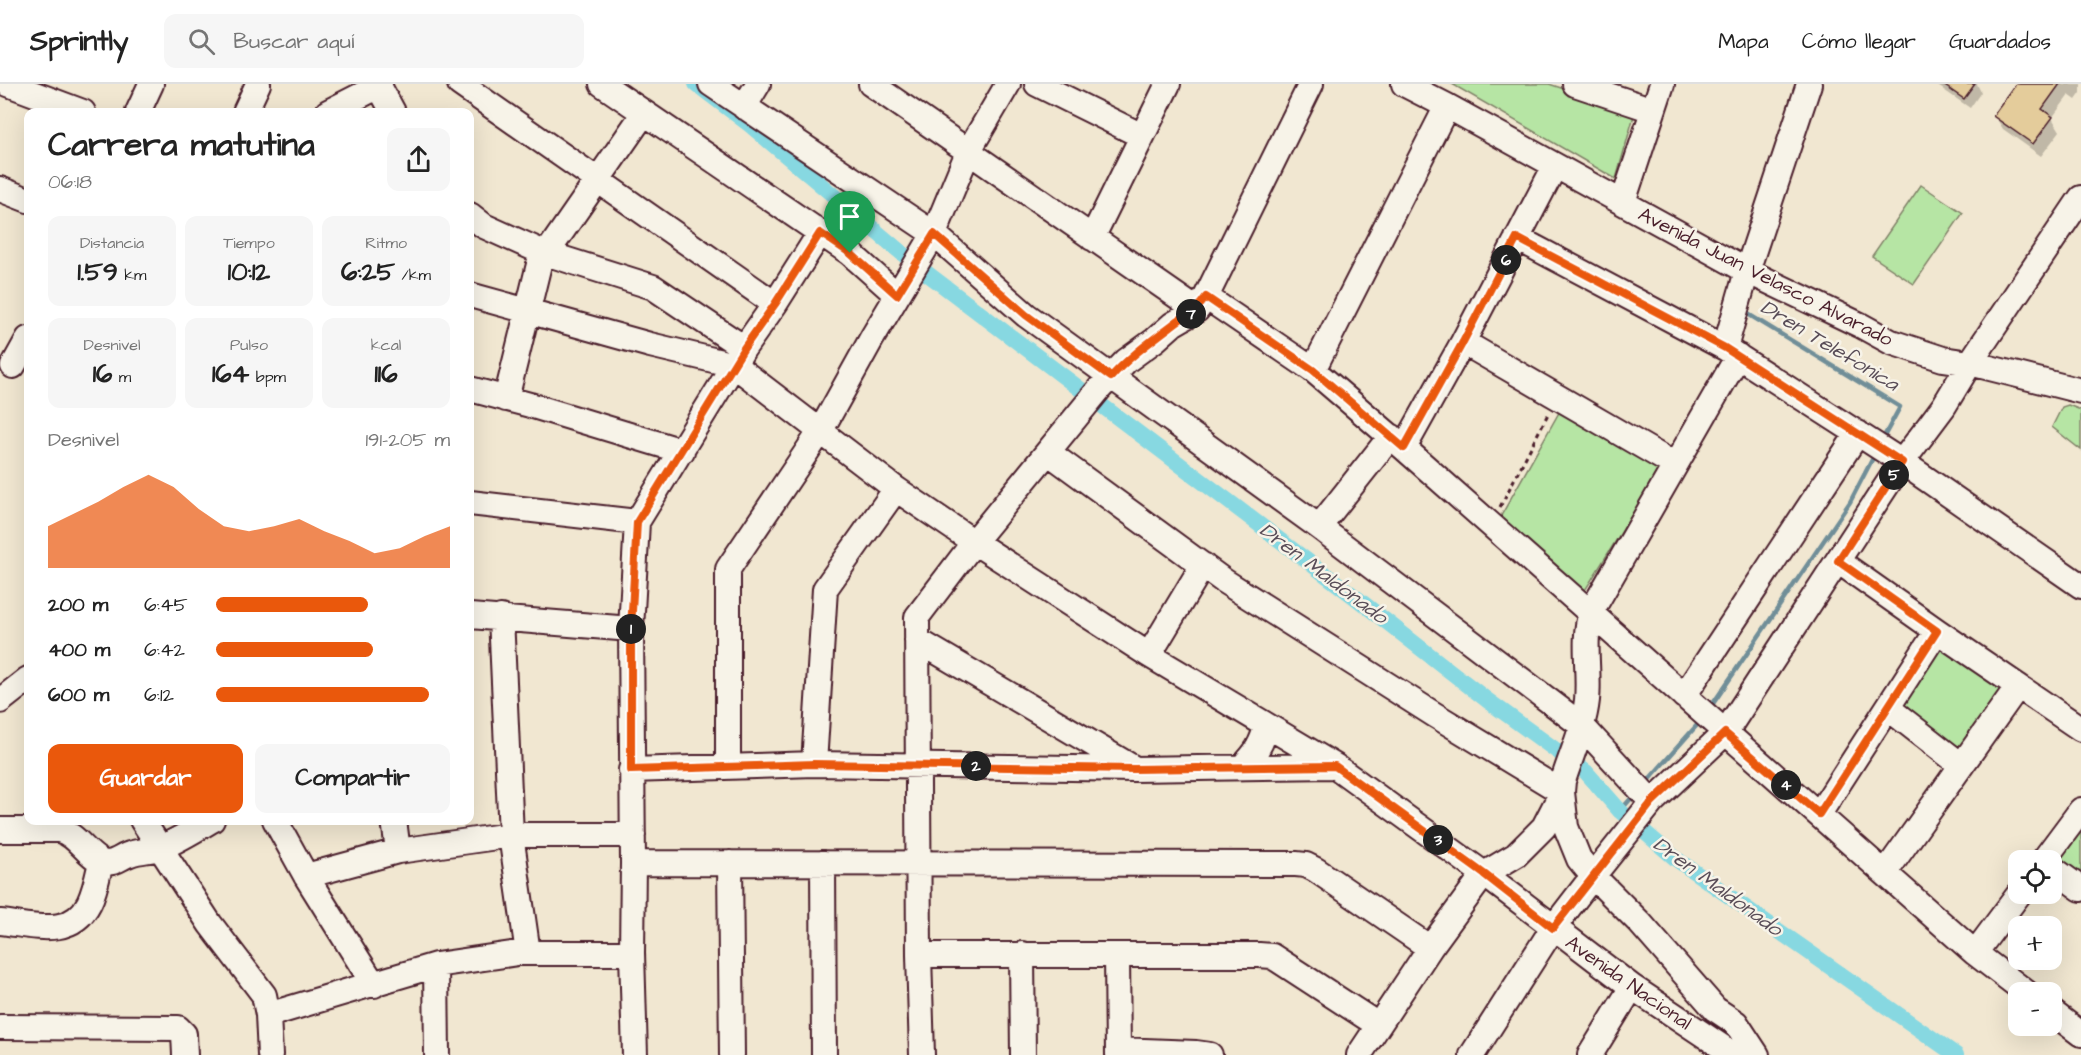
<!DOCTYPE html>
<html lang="es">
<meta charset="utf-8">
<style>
:root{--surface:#fff;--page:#f6f6f6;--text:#222;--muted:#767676;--line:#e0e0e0;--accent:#ea580c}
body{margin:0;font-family:"Architects Daughter",sans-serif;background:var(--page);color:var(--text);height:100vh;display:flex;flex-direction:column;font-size:22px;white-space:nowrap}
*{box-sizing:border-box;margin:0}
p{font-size:20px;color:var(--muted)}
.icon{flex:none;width:33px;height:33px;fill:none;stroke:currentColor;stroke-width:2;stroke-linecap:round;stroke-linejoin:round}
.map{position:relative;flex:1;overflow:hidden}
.details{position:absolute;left:24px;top:24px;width:450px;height:717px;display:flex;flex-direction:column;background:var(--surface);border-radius:12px;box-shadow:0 6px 24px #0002}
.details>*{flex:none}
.controls{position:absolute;left:2008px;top:766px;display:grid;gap:12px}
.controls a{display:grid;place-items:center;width:54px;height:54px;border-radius:12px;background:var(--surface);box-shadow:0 6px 24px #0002;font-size:30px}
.pin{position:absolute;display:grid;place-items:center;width:51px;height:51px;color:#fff;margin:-62px -26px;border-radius:50% 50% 50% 0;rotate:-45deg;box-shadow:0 0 6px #0007}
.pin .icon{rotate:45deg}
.km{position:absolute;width:30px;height:30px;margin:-15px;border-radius:50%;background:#222;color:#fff;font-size:16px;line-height:30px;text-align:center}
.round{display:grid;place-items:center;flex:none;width:63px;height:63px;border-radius:12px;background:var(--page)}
.summary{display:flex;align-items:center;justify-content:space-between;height:102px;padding:0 24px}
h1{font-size:33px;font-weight:800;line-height:45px}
.figures{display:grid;grid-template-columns:repeat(3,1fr);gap:9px;height:102px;padding:6px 24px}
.figures div{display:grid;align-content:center;border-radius:12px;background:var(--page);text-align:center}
.figures b{font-size:26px;font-weight:800}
.figures small{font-size:16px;font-weight:400}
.figures p{font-size:16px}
.chart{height:168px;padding:12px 24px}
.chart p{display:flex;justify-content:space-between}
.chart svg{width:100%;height:108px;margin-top:6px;fill:var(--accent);opacity:.7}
.cta{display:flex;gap:12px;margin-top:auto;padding:12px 24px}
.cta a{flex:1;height:69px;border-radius:12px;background:var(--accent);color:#fff;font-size:24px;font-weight:800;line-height:69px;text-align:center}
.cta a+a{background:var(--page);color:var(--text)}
ul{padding:0 24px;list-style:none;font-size:20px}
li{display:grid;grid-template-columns:96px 72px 1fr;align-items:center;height:45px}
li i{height:15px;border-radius:8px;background:var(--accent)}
header{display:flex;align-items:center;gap:36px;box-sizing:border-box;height:84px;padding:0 30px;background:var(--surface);border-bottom:2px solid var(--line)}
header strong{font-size:28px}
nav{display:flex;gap:33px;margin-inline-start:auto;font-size:21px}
.search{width:420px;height:54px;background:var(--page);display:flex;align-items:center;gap:15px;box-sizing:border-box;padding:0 21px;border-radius:12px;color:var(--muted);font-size:22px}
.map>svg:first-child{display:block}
.green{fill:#b6e5a4;stroke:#808268;stroke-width:1.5}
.shadow{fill:#0003}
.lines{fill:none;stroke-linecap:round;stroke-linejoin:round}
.stream{stroke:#6f8e98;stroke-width:4.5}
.canal{stroke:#87d8e1;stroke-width:16}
.building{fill:#e4cc9b;stroke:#4a1f2b;stroke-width:1.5}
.minor-casing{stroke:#4a1f2b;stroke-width:28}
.path{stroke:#4a1f2b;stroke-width:3;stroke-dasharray:4.5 4.5;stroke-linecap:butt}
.minor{stroke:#f7f3e8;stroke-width:24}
.route-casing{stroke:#fff;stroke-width:12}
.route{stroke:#ea580c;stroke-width:8}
.labels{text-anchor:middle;stroke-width:5;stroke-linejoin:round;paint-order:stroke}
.street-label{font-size:20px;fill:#4a1f2b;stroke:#f7f3e8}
.water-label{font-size:21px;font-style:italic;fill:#594d58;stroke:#f7f3e8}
</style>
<header>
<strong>Sprintly</strong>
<div class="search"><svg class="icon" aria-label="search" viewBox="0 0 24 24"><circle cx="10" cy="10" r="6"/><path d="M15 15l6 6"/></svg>Buscar aquí</div>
<nav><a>Mapa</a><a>Cómo llegar</a><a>Guardados</a></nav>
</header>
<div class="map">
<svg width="2081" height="971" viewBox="0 0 2081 971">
<rect width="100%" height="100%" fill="#f1e7d1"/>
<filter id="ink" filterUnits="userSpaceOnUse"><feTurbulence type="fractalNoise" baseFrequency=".0167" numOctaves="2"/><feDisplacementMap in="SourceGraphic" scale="12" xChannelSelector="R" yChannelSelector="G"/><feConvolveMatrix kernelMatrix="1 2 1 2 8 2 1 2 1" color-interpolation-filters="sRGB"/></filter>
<g filter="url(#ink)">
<path class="green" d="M1452,0H1549L1635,28L1616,95Z
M1921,101L1963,129L1914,200L1872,172Z
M2068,321L2081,326V366L2052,343L2062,323Z
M1561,325L1663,381L1584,508L1497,439Z
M1939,559L2007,606L1960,673L1899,621Z
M2081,742V802L2052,780Z"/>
<path class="shadow" d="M1935,0H1977L1981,8L1970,24Z
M2018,0H2081V9L2076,16L2069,11L2052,34L2060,47L2041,72L2003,45L1995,32Z"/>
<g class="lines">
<path class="stream" d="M1743,227L1900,323L1881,358
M1710,624L1850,418L1875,370
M1644,701L1698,640
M1620,727L1634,711"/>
<path class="canal" d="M696,0L750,41L916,181L1355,513L1487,616L1586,688L1620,727L1676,775L1956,971"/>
</g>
<path class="building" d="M1942,0H1975L1964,15Z
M2016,0H2060L2042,25L2053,33L2033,60L1993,32Z"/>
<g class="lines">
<defs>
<path id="minor" d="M8,0L83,28
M460,0L775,220
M602,0L850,169L897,211
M711,0L934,150L1026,231L1319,443L1581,641L1652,718
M871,0L1197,226
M1037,0L1142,52
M1404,0L1447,22L1747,187L1860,241L1891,258L1943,275L1970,279L2081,307
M1575,0L1653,26
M379,2L393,28
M744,23L758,0
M138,28L151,0
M245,28L258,0
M328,28L379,2L380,0
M0,105L28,116
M1623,118L1662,0
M470,131L484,142L542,168L653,203L744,264
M1092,154L1168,0
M1517,154L1725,264L1902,378L2081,502
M547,169L644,29
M470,211L650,261L734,281L896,405L974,458L1149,571L1335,682L1484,790L1632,903L1734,971
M1206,213L1313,286L1404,364L1975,869L2027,909
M1463,258L1675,381
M1725,264L1747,187L1809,0
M1738,272L1591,528C1582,557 1590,587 1587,616C1584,644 1571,671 1563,697L1562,708L1566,743L1579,775L1593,792L1640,839L1715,925L1736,939L1757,971
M13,282L28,255
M1313,286L1447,22
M470,305L530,321L682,367
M506,315L542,168
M1404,364L1463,258L1555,82
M1049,369L1224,497L1435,631L1562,708L1544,743L1516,771L1484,790L1430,864L1359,971
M470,419L637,438
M1319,443L1391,352
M1838,477L1937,547L2081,645
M470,532L631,545
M501,533L511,751L528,869
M917,556L1132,683
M1149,571L1203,481
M1684,612L1858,349
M0,617L28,595
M1888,624L1961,681
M814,680L825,505L896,405
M728,682V485L820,348L872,254L934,150L968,68L1008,0
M1242,683C1255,670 1263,659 1266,641
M631,686L814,680L1134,685L1335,682
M1819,730L1937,547
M142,736L210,840L264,911L268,931L270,971
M275,736L306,792L374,901
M394,736L398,767
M0,746H59C77,751 84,768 100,777C111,783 120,773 130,770C140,766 152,767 162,763C179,756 196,745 212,736
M2043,777L2081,726
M633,779L1296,780L1306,781L1316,786L1430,864
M730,779L732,971
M823,779L824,971
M2052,784L2081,805
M1885,789L2018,602
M306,792L398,767L511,751H633
M0,838C32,841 71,855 89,819C95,807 98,791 101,778
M1975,869L2019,810
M1022,870L1023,971
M919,871H1259L1272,872L1378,941
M1117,871L1118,971
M436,881L437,971
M2052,928L2081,950
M268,931L436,881L518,869H632
M0,943L178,944L184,950L185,971
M1118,966L1196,969L1210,971
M635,971L632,869L633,779L631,545L637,438L744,264L775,220L820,149
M922,971L919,871L917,533L974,458L1100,304L1126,277L1155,256L1173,240L1197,226L1206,213L1311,0
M1472,971L1553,844L1593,792L1652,718L1725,649L1902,378L1944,322L1970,279L2081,114
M1590,971L1632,903"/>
</defs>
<use href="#minor" class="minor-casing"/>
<path class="path" d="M1500,423L1548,330"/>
<use href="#minor" class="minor"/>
</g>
</g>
<g class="lines" filter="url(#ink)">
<defs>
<path id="route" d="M820,149L850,169L897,211L934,150L1026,231L1111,293C1129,273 1150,258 1171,242C1186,229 1194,231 1206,213L1313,286L1404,364L1463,258L1517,154L1725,264L1902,378L1838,477L1937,547L1819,730L1725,649L1652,718L1553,844L1484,790L1335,682L1134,685L814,680L631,686V545L637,438L744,264L775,220Z"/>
</defs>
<use href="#route" class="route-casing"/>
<use href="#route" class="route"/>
</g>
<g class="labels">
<g class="street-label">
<text transform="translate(1766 192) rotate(27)" y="7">Avenida Juan Velasco Alvarado</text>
<text transform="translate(1629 898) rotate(35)" y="7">Avenida Nacional</text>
</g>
<g class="water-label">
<text transform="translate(1830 261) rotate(31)" y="7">Dren Telefonica</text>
<text transform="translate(1324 489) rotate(37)" y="7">Dren Maldonado</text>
<text transform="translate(1718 802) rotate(36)" y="7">Dren Maldonado</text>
</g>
</g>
</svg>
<div class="controls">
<a><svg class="icon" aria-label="locate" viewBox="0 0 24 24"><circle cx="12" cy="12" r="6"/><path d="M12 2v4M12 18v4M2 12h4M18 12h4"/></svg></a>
<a>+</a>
<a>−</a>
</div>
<div class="pin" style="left:850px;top:169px;background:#1e9e55"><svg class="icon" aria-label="arrive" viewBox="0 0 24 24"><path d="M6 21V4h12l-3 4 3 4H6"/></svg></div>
<b class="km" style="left:631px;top:545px">1</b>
<b class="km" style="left:976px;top:682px">2</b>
<b class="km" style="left:1438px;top:756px">3</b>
<b class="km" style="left:1786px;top:701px">4</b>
<b class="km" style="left:1894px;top:391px">5</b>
<b class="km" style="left:1506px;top:176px">6</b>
<b class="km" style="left:1191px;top:230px">7</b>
<section class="details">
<div class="summary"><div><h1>Carrera matutina</h1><p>06:18</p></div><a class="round"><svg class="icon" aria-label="share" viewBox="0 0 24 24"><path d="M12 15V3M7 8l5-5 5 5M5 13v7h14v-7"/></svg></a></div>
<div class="figures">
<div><p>Distancia</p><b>1.59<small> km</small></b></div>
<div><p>Tiempo</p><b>10:12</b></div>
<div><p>Ritmo</p><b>6:25<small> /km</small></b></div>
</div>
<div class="figures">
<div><p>Desnivel</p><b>16<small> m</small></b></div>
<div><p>Pulso</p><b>164<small> bpm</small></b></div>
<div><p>kcal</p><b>116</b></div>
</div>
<div class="chart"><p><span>Desnivel</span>191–205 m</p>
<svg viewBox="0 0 160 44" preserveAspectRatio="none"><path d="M0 44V27L10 22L20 17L30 11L40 6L50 11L60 20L70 27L80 29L90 27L100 24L110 29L120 33L130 38L140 36L150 31L160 27V44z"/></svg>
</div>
<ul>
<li><b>200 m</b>6:45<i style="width:65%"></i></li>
<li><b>400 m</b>6:42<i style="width:67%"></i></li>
<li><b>600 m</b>6:12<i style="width:91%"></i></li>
</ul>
<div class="cta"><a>Guardar</a><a>Compartir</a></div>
</section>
</div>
